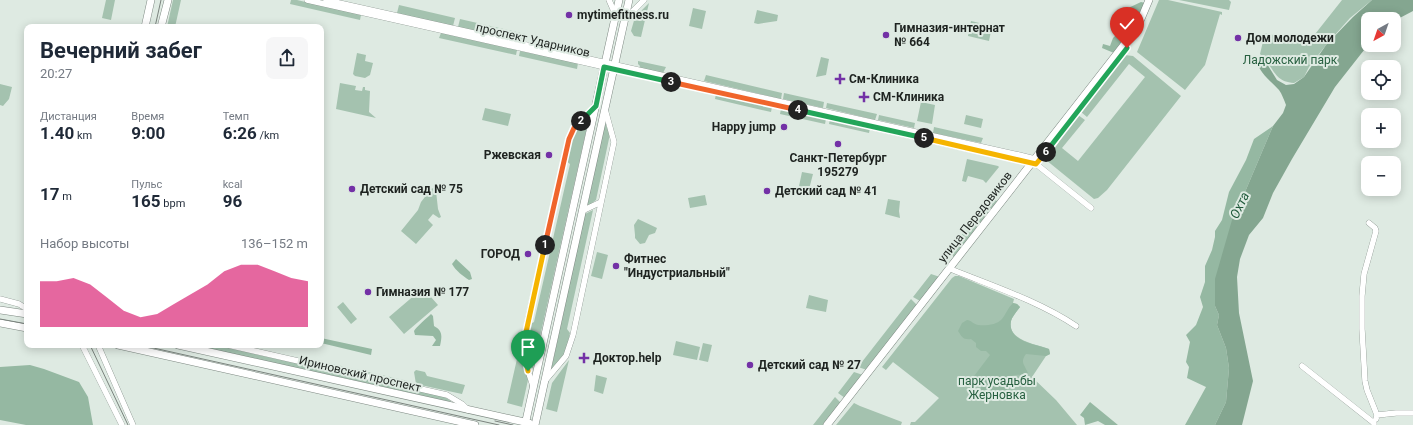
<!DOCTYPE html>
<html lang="ru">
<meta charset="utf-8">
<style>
:root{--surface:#fff;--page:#f6f6f7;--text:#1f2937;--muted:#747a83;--accent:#db2777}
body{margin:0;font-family:Roboto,sans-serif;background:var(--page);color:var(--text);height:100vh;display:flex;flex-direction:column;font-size:15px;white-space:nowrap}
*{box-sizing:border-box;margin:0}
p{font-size:13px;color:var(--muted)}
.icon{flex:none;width:22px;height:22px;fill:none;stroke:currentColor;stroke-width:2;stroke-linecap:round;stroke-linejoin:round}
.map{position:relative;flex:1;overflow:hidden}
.details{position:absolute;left:24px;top:24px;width:300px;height:324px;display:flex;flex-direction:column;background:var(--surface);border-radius:8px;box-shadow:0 2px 10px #0003}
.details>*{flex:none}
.needle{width:26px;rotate:220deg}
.controls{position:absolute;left:1361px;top:12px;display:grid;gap:8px}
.controls a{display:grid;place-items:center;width:40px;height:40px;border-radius:8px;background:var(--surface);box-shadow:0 2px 10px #0003;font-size:20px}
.pin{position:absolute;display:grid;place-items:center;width:34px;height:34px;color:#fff;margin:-41px -17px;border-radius:50% 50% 50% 0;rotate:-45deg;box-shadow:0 0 4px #0007}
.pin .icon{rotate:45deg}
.km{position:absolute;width:20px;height:20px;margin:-10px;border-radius:50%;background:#222;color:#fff;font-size:11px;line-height:20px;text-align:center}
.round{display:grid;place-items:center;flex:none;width:42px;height:42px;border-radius:8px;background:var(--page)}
.headline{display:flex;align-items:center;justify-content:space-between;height:68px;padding:0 16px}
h1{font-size:22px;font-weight:700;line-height:30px}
.metrics{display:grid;grid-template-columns:repeat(3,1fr);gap:6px;height:68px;padding:4px 16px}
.metrics div{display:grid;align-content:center}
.metrics b{font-size:17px;font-weight:700}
.metrics small{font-size:11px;font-weight:400}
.metrics p{font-size:11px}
.chart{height:112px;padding:8px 16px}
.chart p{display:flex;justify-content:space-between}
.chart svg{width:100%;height:72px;margin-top:4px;fill:var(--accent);opacity:.7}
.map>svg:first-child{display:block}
.green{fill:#a4c2af}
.forest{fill:#95b8a2}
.water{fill:#84a690}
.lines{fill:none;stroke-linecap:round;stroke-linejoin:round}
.minor-casing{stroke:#7c8780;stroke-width:6}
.major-casing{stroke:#7c8780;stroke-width:8}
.minor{stroke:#fff;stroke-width:5.5}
.major{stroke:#fff;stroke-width:7}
.tram{stroke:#7b837e;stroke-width:1}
.split-1-casing{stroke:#fff;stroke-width:8}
.split-2-casing{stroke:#fff;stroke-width:8}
.split-3-casing{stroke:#fff;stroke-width:8}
.split-4-casing{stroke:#fff;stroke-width:8}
.split-5-casing{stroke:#fff;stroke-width:8}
.split-6-casing{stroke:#fff;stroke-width:8}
.split-7-casing{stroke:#fff;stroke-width:8}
.split-1{stroke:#f5b400;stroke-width:5}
.split-2{stroke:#f0652b;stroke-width:5}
.split-3{stroke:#22a559;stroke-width:5}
.split-4{stroke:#f0652b;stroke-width:5}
.split-5{stroke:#22a559;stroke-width:5}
.split-6{stroke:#f5b400;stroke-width:5}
.split-7{stroke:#22a559;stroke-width:5}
.poi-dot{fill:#7331a6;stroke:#deeae2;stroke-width:1.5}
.labels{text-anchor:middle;stroke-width:4;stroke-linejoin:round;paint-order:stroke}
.poi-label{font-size:12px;font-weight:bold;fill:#1e2320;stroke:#deeae2;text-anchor:start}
.street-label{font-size:12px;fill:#1e2320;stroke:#deeae2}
.park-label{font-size:12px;fill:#276040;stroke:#deeae2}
.water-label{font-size:13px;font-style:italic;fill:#205a3b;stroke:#deeae2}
</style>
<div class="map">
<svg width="1413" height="425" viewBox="0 0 1413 425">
<rect width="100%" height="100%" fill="#deeae2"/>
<path class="green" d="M106,0H115L111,20L102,18Z
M173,0H181L175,27H167Z
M291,0H297L361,15L360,20L290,4Z
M1159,0H1168L1222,12V15L1220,14L1205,65L1185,90L1137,52Z
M1179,0H1229L1231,2L1229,10Z
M1342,0H1372L1350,18L1326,45L1309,67L1304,77L1294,83C1273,82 1274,66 1260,54L1265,33L1308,43Z
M649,3L641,37L634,36L631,31L635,17Z
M399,5L455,18L453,26L397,13Z
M693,8L706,11L702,29L689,26Z
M757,10L778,15L777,21L758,24L754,23Z
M460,19L525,34L523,42L458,27Z
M971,21L992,26L989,41L968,36Z
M441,33L517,50L516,55L439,38Z
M520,51L578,63L577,69L519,56Z
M357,53L366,55L365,61L373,63L370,75L365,78L355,76L353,74Z
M1125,55L1133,56L1181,96L1107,190L1098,198L1094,199L1046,160L1059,142L1058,141L1078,115L1085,120L1062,148L1078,161L1145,77L1129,64L1087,117L1081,112Z
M821,57L829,59L826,75L816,77Z
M638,61L666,67L663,73L639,68L640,66L638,64Z
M706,75L782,93L781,99L704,81Z
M340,83L356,86L355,90L362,91L363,87H365V90L370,91L369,112L376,118L336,109Z
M0,84L12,87L9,99L3,106L0,105Z
M784,93L824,102L823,108L783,99Z
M716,94L772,107L771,112L715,99Z
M921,102L935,105L932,124L917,121Z
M827,103L877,114L875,120L826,108Z
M485,108L511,114L508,126L482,120Z
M781,109L826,119L825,124L780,114Z
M879,115L915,123L914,128L878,120Z
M966,115L983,119L981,128L964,124Z
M830,119L870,128L869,133L829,124Z
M586,120L588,122L533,368L530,369L525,347L530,324L534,322L570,164L566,161C570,142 571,134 586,120Z
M605,123L610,134L596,200L587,207Z
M934,127L983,138L981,143L933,133Z
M967,159L998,166L999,167L986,183L983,180L968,176L966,182L962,181Z
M802,172L813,174L808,193L798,191Z
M432,188L436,191L438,209L441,217L439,218L433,214L428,220L433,225L416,244L401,231L418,210L421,202Z
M705,195L707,205L690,208L688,198Z
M991,197L997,201L998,203L954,258L950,250Z
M888,199L900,201L899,211L900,218L885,214Z
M593,210L567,329L570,333L566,352L552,369L551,370L585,214Z
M638,219L657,228L655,233L649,235L645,243L640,244L635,238V235L634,225Z
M597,252L608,255L602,279L591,276Z
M931,274L940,277L920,301L913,297Z
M955,276H959L1014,299L1013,303L1017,304L1020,307C1017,311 1012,317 1011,321C1007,341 1037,344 1049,349L1050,354L1046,356L1032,377L1056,400L1077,425H910L911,422H915L939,398L893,362L886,370L882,367L952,278Z
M423,288L438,305L404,334L389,317Z
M809,295L828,300L826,312L806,308Z
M911,299L917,305L867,370L858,367Z
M343,302L357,319L351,324L337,307Z
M676,341L700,347L697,360L673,355Z
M703,343L712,345L708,362L699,360Z
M194,345H214L443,396L451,401L450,402Z
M521,349L528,380L522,407L507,403L519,350Z
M306,358L408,381L410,383L304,360Z
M569,360L557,412L546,409L552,383Z
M416,370L425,372L427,376L465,385L462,394L416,384L414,372Z
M854,372L863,375L845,398L838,393Z
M596,375L607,378L603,394L594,391Z
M835,397L841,403L824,425H813Z
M854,403L860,406L902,422L901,425H836Z"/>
<path class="forest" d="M1141,2L1145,3L1139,19L1114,53L1102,48L1103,44L1110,46L1113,38L1117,34L1124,10Z
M1273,126L1245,192L1236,206L1215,306L1219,315L1217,325L1226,348L1229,368L1226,402L1215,425H1185L1206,387L1187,378L1189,367L1186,362L1190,342L1186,335L1196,325L1203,307L1200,297L1205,282V266L1212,250L1215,237V231L1222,220L1229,192L1246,160L1254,139Z
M456,259L470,272L472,279L469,280C463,276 456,271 452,264Z
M1013,303L1017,304L1020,307C1017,311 1012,317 1011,321C1007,342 1037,344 1049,349L1050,354L1046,356L1026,354C1020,362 1024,364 1028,373L1026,376C1018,374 1013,374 1007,379V391L998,398C991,395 985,398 978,401L981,387L980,384L976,383L971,389L968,384L990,355L986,351H981L976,347V343L971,339C963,340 962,337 958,331L962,323L967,320C971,320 973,324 978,325C985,326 997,325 1002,319C1006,314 1007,309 1013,303Z
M431,314L433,316L434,326C443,331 442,336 440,346H432L436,340L433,336L415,335L414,331C416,327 427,318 431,314Z
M321,338L372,349L371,355L321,343Z
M30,365L44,369L79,382L88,397L93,425H26L0,420V367Z
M1090,402L1118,425H1105L1098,421L1085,425L1084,418L1080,415Z"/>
<path class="water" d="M1372,0H1413V11L1394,21V19H1368V45L1335,87L1292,159L1273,193L1263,218L1249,235L1240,259L1237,277L1239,313L1253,381L1242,425H1215L1226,402L1229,368L1226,348L1217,325L1219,315L1215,306V279L1236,206L1245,192L1273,126L1283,113L1286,105C1284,100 1282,94 1279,90C1271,81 1259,73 1257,61L1260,58L1264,59L1277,80L1286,85L1294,84L1304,77L1326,45L1353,17Z"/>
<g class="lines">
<defs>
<path id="minor" d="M307,0L1036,164L1091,208
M326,0L1019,155L1035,159L1036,162
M609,0L616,16
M625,19L644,0
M582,211L601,202
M1369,223L1375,228L1376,231L1364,274L1362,296V329L1365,381L1367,390L1377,415
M953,270C995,287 1038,301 1076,326
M0,299L19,304L27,309
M82,345L122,425
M98,345L133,425
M228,345L447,395L462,404L468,410
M1302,366L1374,423V425
M544,382L566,356L573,335L614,142L605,109
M533,386L528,371L523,346L528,320L569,139L574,128L596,106
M1376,419L1377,415L1396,413H1413"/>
<path id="major" d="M145,27L151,0
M161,27L168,0
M0,310L27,314
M0,323L27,328
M118,345L475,425
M178,345L529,423
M525,425L619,0
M535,425L629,0
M827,425L1123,46L1141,19L1149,0"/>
</defs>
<use href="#minor" class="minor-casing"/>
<use href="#major" class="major-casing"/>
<use href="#minor" class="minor"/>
<use href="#major" class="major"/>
<path class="tram" d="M155,27L161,0
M0,319L27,324
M90,345L128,425
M140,345L499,425
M495,421L513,425"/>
</g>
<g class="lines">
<defs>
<path id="split-1" d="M528,371L523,346L545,245"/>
<path id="split-2" d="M545,245L569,139L574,128L581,121"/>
<path id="split-3" d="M581,121L596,106L604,67L671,82"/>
<path id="split-4" d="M671,82L798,110"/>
<path id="split-5" d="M798,110L924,138"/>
<path id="split-6" d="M924,138L1036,164L1046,152"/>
<path id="split-7" d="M1046,152L1127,48"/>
</defs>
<use href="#split-1" class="split-1-casing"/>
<use href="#split-2" class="split-2-casing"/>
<use href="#split-3" class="split-3-casing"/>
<use href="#split-4" class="split-4-casing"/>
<use href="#split-5" class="split-5-casing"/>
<use href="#split-6" class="split-6-casing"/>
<use href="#split-7" class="split-7-casing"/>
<use href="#split-1" class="split-1"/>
<use href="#split-2" class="split-2"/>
<use href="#split-3" class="split-3"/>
<use href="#split-4" class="split-4"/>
<use href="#split-5" class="split-5"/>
<use href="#split-6" class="split-6"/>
<use href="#split-7" class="split-7"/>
</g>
<g class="poi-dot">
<circle cx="569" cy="15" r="4"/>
<circle cx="886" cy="35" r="4"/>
<circle cx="1238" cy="38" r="4"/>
<path d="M838 73h4v4h4v4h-4v4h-4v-4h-4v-4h4z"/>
<path d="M862 91h4v4h4v4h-4v4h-4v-4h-4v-4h4z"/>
<circle cx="784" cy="127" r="4"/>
<circle cx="838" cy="144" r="4"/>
<circle cx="549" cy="155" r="4"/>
<circle cx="352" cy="189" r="4"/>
<circle cx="767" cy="191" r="4"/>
<circle cx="528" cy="254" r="4"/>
<circle cx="616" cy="266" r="4"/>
<circle cx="368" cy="292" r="4"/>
<path d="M582 352h4v4h4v4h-4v4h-4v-4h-4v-4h4z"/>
<circle cx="750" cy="365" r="4"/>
</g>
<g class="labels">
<g class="poi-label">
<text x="577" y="19">mytimefitness.ru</text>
<text x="894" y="32">Гимназия-интернат<tspan x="894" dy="14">№ 664</tspan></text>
<text x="1246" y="42">Дом молодежи</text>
<text x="849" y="83">См-Клиника</text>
<text x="873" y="101">СМ-Клиника</text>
<text x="776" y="131" text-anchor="end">Happy jump</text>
<text x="541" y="159" text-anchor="end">Ржевская</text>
<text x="838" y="162" text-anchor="middle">Санкт-Петербург<tspan x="838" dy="14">195279</tspan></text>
<text x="360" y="193">Детский сад № 75</text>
<text x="775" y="195">Детский сад № 41</text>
<text x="520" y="258" text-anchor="end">ГОРОД</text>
<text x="624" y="263">Фитнес<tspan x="624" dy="14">"Индустриальный"</tspan></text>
<text x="376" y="296">Гимназия № 177</text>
<text x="593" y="362">Доктор.help</text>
<text x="758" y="369">Детский сад № 27</text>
</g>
<g class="street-label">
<text transform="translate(533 40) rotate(13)" y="4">проспект Ударников</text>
<text transform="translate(975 217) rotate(-52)" y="4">улица Передовиков</text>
<text transform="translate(360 374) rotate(13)" y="4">Ириновский проспект</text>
</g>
<g class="park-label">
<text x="1290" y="64">Ладожский парк</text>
<text x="997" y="385">парк усадьбы<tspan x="997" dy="14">Жерновка</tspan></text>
</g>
<g class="water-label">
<text transform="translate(1239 205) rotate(-64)" y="5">Охта</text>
</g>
</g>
</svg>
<div class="controls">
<a><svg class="needle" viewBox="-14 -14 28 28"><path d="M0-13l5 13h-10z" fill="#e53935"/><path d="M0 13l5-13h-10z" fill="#747a83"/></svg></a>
<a><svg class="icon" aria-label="locate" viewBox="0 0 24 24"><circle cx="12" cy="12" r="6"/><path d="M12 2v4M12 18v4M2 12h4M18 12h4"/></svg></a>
<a>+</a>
<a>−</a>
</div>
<div class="pin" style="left:528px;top:371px;background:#1e9e55"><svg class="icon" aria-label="arrive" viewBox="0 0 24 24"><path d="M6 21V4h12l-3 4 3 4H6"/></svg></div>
<div class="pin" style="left:1127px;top:48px;background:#d93025"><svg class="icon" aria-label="check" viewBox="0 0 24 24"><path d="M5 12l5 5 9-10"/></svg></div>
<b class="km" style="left:545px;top:245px">1</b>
<b class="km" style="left:581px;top:121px">2</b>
<b class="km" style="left:671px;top:82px">3</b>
<b class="km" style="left:798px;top:110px">4</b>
<b class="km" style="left:924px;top:138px">5</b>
<b class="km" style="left:1046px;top:152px">6</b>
<section class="details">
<div class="headline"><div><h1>Вечерний забег</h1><p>20:27</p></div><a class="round"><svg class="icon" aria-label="share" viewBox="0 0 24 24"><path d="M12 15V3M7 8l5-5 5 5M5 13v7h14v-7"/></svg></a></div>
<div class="metrics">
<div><p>Дистанция</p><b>1.40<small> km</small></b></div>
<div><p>Время</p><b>9:00</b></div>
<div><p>Темп</p><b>6:26<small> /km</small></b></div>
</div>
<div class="metrics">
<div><b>17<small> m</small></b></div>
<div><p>Пульс</p><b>165<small> bpm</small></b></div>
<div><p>kcal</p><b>96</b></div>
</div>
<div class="chart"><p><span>Набор высоты</span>136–152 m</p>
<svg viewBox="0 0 160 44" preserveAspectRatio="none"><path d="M0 44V16L10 16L20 14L30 18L40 26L50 34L60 38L70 36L80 30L90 24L100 18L110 10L120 6L130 6L140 10L150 14L160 16V44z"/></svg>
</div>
</section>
</div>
